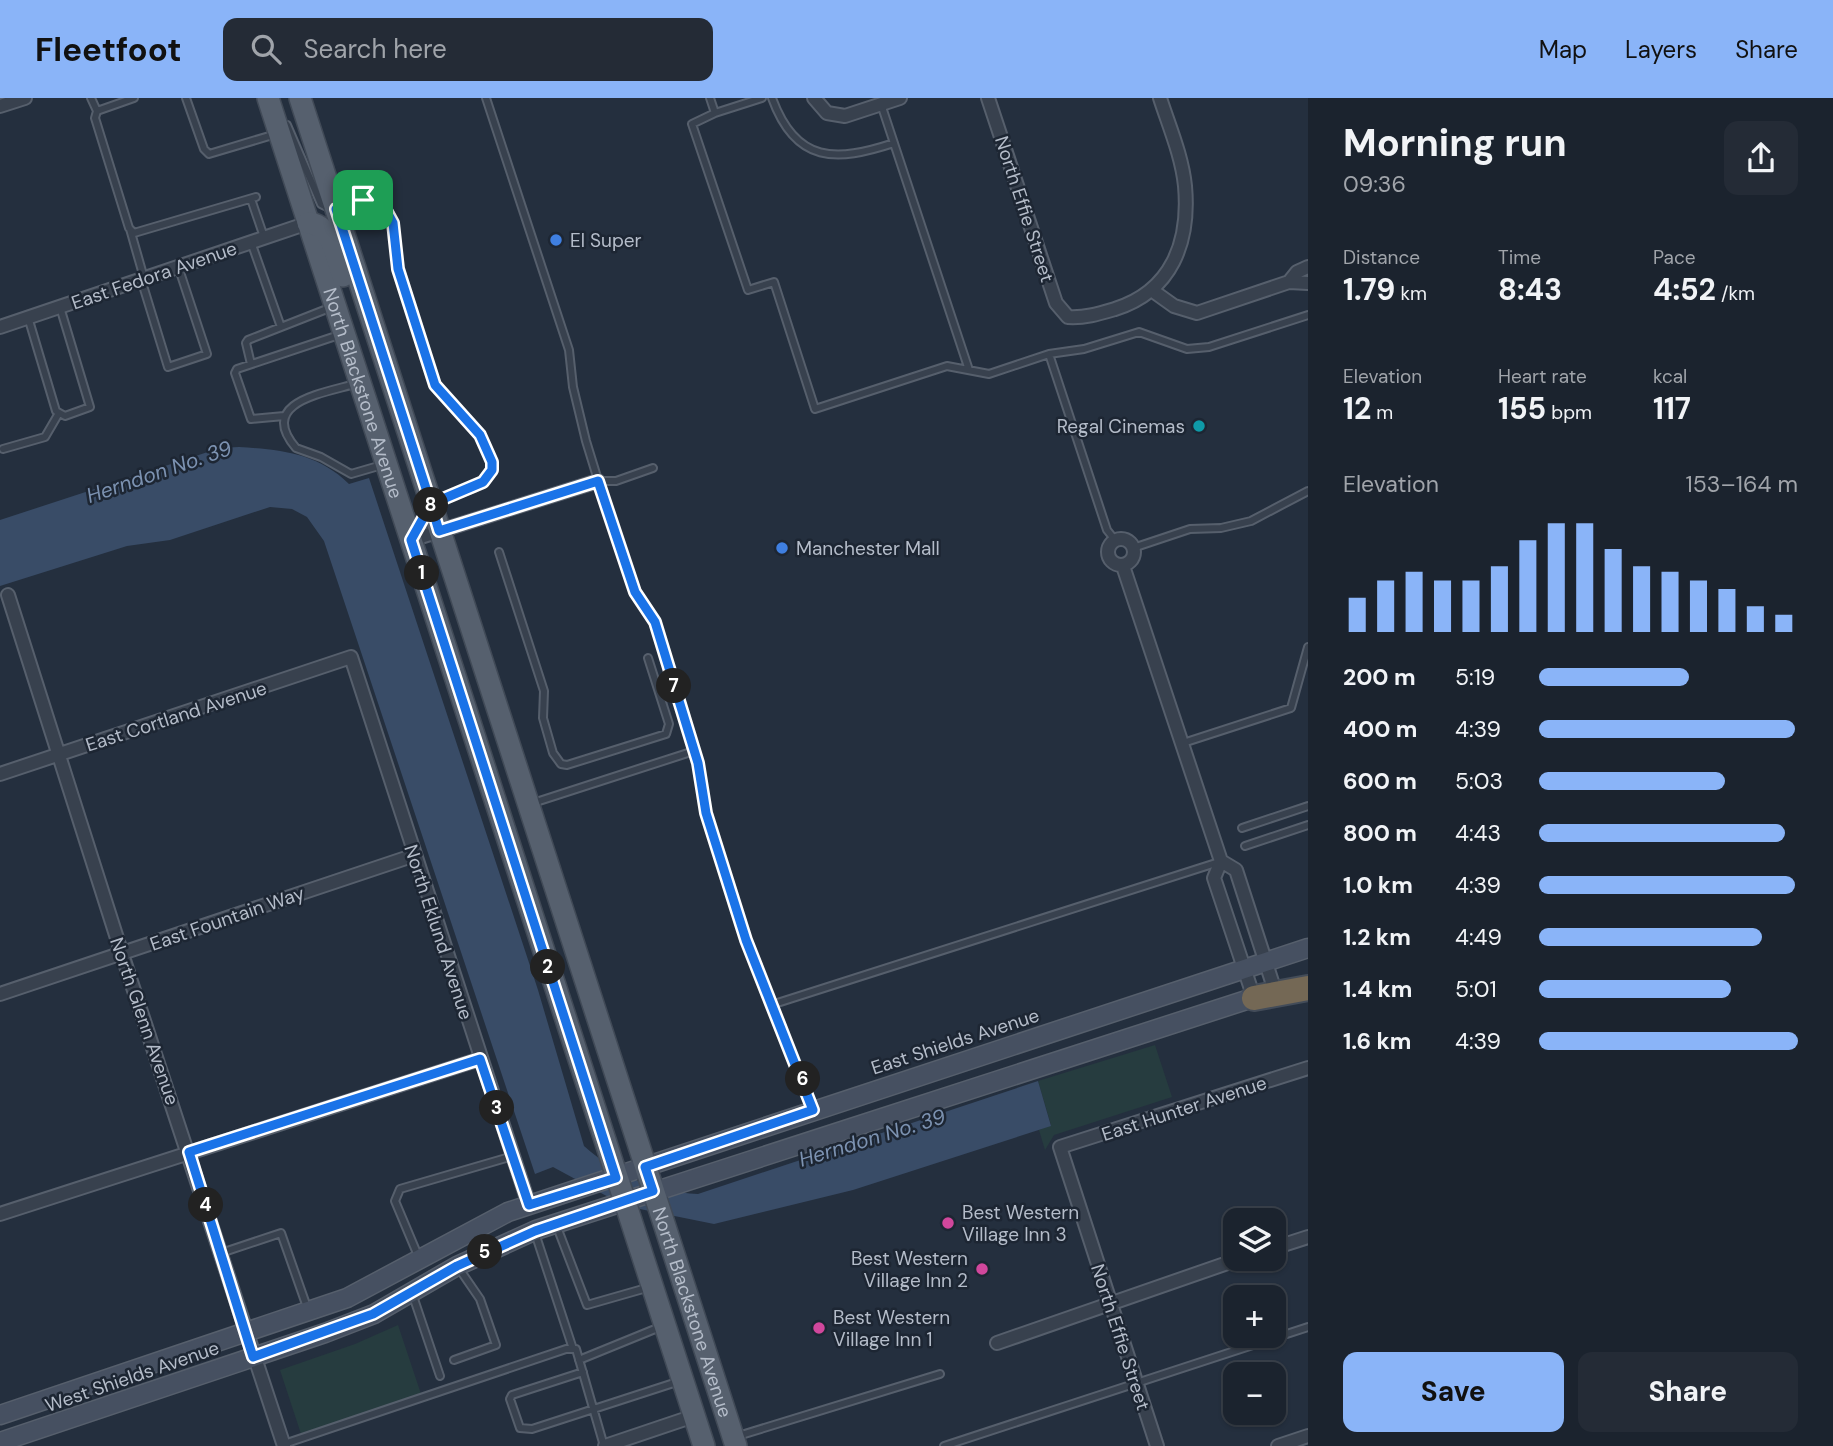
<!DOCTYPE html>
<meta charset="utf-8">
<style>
:root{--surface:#1b232e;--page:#242b36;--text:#f1f3f6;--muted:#a0a4aa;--line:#39404a;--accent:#8ab4f8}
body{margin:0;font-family:"DM Sans",sans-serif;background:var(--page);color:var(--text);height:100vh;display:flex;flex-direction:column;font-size:26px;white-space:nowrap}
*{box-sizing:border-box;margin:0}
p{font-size:23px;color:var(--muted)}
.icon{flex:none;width:38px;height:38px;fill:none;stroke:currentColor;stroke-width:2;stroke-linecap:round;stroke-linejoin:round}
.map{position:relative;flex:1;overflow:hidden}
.side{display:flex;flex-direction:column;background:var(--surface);width:525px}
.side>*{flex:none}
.tools{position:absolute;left:1223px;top:1110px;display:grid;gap:14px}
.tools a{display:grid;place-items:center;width:63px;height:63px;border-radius:14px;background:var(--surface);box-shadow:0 2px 5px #0004,0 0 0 2px var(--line);font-size:35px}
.pin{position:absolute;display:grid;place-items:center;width:60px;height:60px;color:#fff;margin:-30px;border-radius:14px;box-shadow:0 4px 10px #0006}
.km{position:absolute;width:35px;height:35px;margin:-18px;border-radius:50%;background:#222;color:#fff;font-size:19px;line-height:35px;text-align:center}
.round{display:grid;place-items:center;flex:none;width:74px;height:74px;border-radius:14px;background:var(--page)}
.headline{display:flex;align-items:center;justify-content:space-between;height:119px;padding:0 35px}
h1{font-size:38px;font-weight:700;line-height:52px}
.figures{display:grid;grid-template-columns:repeat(3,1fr);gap:10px;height:119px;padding:7px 35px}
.figures div{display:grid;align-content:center}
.figures b{font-size:30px;font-weight:700}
.figures small{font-size:19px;font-weight:400}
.figures p{font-size:19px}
.chart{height:196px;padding:14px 35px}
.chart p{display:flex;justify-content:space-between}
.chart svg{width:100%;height:126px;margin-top:7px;stroke:var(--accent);stroke-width:6}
.primary-button{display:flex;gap:14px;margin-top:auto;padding:14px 35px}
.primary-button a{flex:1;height:80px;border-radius:14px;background:var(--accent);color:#111;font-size:28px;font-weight:700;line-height:80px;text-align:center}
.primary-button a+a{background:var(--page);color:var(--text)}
ul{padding:0 35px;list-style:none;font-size:23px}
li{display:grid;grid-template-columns:112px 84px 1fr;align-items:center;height:52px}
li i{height:18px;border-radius:9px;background:var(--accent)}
header{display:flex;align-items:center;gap:42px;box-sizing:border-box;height:98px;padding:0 35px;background:var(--accent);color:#111}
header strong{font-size:33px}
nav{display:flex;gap:38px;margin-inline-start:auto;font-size:24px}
.search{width:490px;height:63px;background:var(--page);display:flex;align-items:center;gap:18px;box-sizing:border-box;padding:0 24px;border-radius:14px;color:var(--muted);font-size:26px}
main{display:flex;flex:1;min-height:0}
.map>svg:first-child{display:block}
.green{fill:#263c3f}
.water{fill:#394c67}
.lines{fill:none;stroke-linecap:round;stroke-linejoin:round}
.service-casing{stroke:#565f6c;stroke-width:10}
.minor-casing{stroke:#565f6c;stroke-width:16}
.secondary-casing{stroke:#565f6c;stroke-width:21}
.primary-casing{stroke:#414a57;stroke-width:24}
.motorway-casing{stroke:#434c59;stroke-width:28}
.service{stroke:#38414e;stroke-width:6}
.minor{stroke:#38414e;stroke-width:12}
.secondary{stroke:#465061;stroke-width:18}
.primary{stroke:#56606e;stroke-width:21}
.motorway{stroke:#746855;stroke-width:24}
.route-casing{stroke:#fff;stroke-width:14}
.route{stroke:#1a73e8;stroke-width:9}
.shop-dot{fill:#3f7fe0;stroke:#1d2633;stroke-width:2.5}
.culture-dot{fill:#0f9aa8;stroke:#1d2633;stroke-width:2.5}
.hotel-dot{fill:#d1479c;stroke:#1d2633;stroke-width:2.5}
.labels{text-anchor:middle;stroke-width:5;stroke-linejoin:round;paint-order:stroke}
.street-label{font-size:19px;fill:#b4bcc9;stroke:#1d2633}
.poi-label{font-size:19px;fill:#b4bcc9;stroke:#1d2633;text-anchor:start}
.water-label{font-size:21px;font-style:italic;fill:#7c92b1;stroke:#1d2633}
</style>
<header>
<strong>Fleetfoot</strong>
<div class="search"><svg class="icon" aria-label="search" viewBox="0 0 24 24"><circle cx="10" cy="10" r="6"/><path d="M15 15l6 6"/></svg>Search here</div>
<nav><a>Map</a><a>Layers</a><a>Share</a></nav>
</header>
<main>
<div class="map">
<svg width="1308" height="1348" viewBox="0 0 1308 1348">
<rect width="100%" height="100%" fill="#242f3e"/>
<path class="green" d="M1155,947L1172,999L1054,1037L1045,1052L1039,1032L1051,1027L1038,983Z
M398,1227L421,1296L301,1336L280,1272L355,1246Z"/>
<path class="water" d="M239,349C282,352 317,355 349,386L369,380L538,892L584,1048C618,1078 653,1094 698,1096L1038,983L1051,1028L853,1092L714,1126L625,1108L553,1069L535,1076L324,443L307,419L292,411L270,409L170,442L127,448L0,488V422L220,350Z"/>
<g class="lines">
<defs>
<path id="service" d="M91,0L97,13
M134,0L97,13L95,20L129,130L134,135L256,99
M186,0L204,51L209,56L276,36
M486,0L569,252L573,289L586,343L609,418L635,494L655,524L698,665L706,715L735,810L812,1010
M710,0L715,15L692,26L748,192L774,184L815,311L947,268L989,276L1049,256
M772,0C796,66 836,64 894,45
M881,6L969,272
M715,15L762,0
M287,27L321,106C341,119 364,90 381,104C394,114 393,130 394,144C398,183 413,221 425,258C429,268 431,280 437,288C455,315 491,336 492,372L483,384L474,390L436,404
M251,101L264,139
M130,131L144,180
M251,144L281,229L332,209
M141,181L168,269L207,256L178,168
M28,219L56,313L65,318L90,309L60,209
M251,266L246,245L248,242L281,229
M358,285C326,295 256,303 296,350L321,359L351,376L382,367
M284,318L251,321L235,275L237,271L342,236
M3,351L45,339L59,315
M598,383H616L653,370
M415,435L427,413
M1115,442L1107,432L1049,256L1084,251L1139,234L1187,251L1209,249L1308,217
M1133,450L1190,431L1221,430L1251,423L1308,393
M499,454L544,593L543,620L553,655L561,666L567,667L666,636L669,626L648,560
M1180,646L1291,610L1308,549
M533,705L694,653
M1242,730L1308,708
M1245,748L1308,727
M771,907L1219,764
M557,1129L587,1207L650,1189
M535,1135L573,1251
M221,1155L281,1135L308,1212
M419,1160L395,1103L400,1091L513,1058
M412,1195L440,1278
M454,1262L496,1247L480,1201L458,1169
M579,1262L660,1229
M583,1274L512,1297L510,1301L520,1330L532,1331L680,1283
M738,1338L940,1276
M284,1346L566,1251H576L604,1348
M944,1348L1308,1229"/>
<path id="minor" d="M814,0L827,15L845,18L900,0
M988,0L1056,205L1068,219C1085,220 1098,216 1115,211C1172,193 1190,144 1185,88C1182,58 1169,28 1160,0
M0,8L25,0
M1308,169L1297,174L1289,184L1308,185
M1153,193L1174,208L1197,215L1289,184
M0,229L308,125
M1108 454a13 13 0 1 1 26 0a13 13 0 1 1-26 0Z
M411,442L598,383
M1123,468L1221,763L1236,772L1275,893
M8,497L122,856L284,1348
M0,676L351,559L529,1107
M1221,763L1214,780L1254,900
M0,896L415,757
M0,1116L480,961
M1274,1150L1308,1139
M997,1245L1242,1160
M605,1348L694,1318
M1157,1348L1060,1049L1308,970
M1278,1348L1308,1338"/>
<path id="secondary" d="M0,1317L347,1200L508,1114L1308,850
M0,1344L325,1235L374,1216L457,1168L536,1132L1265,896"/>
<g id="primary">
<path id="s1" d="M268,0L704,1348"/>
<path id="s2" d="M300,0L736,1348"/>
<path d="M308,125C332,126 336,159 343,178"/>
</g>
<path id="motorway" d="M1254,900L1308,890"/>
</defs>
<use href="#service" class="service-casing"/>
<use href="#minor" class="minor-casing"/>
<use href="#secondary" class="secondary-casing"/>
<use href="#primary" class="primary-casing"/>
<use href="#motorway" class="motorway-casing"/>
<use href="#service" class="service"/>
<use href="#minor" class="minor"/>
<use href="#secondary" class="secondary"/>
<use href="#primary" class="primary"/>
<use href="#motorway" class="motorway"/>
</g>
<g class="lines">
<defs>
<path id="route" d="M363,102L336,111L431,406L411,442L616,1080L529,1107L480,961L189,1054L253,1259L373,1216L457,1168L535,1133L653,1093L645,1069L813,1012L746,842L706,715L698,665L655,524L635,494L598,383L439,433L431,406L483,384L492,372V364L480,337L435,287L398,171L393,125L381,103L363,102"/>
</defs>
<use href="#route" class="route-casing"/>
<use href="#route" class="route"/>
</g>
<g class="shop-dot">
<circle cx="556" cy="142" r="7"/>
<circle cx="782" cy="450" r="7"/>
</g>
<circle class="culture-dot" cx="1199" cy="328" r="7"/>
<g class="hotel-dot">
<circle cx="948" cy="1125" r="7"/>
<circle cx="982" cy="1171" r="7"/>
<circle cx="819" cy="1230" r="7"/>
</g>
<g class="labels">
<g class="street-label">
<text transform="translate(1025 111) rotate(72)" y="7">North Effie Street</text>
<text transform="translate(154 177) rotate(-19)" y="7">East Fedora Avenue</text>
<text dy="7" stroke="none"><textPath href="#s1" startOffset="310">North Blackstone Avenue</textPath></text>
<text transform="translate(176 618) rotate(-18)" y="7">East Cortland Avenue</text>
<text transform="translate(227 820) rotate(-19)" y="7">East Fountain Way</text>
<text transform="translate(439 834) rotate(72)" y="7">North Eklund Avenue</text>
<text transform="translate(145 923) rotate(71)" y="7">North Glenn Avenue</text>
<text transform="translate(955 943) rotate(-18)" y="7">East Shields Avenue</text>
<text transform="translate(1184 1010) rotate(-18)" y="7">East Hunter Avenue</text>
<text dy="7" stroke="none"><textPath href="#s2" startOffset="1276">North Blackstone Avenue</textPath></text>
<text transform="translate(1121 1239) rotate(72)" y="7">North Effie Street</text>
<text transform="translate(132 1278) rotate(-19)" y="7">West Shields Avenue</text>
</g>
<g class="poi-label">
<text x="570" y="149">El Super</text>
<text x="1185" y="335" text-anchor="end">Regal Cinemas</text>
<text x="796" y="457">Manchester Mall</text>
<text x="962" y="1121">Best Western<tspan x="962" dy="22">Village Inn 3</tspan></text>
<text x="968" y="1167" text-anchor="end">Best Western<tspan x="968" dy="22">Village Inn 2</tspan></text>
<text x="833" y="1226">Best Western<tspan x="833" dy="22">Village Inn 1</tspan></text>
</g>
<g class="water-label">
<text transform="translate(159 374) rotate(-19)" y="7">Herndon No. 39</text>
<text transform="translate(872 1040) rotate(-17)" y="7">Herndon No. 39</text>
</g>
</g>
</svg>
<div class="tools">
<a><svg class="icon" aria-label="layers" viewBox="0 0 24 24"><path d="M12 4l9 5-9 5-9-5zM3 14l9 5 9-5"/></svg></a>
<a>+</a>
<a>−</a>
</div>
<div class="pin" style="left:363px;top:102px;background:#1e9e55"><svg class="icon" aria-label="arrive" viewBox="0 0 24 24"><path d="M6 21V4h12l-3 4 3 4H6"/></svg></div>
<b class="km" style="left:422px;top:475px">1</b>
<b class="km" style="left:548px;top:869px">2</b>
<b class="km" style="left:497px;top:1010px">3</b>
<b class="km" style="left:206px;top:1107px">4</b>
<b class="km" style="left:485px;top:1154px">5</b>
<b class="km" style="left:803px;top:981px">6</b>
<b class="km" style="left:674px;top:588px">7</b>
<b class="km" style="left:431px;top:407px">8</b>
</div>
<section class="side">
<div class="headline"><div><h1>Morning run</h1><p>09:36</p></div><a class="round"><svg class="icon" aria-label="share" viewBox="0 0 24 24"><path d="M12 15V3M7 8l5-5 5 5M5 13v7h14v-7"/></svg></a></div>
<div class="figures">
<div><p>Distance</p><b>1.79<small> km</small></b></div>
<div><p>Time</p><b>8:43</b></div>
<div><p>Pace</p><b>4:52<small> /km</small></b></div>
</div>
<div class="figures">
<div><p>Elevation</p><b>12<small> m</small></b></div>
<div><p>Heart rate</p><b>155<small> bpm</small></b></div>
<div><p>kcal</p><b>117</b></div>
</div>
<div class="chart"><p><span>Elevation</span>153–164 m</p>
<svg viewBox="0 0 160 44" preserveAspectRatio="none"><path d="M5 44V32M15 44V26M25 44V23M35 44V26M45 44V26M55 44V21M65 44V12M75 44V6M85 44V6M95 44V15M105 44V21M115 44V23M125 44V26M135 44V29M145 44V35M155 44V38"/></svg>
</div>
<ul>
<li><b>200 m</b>5:19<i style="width:58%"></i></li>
<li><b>400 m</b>4:39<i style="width:99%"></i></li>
<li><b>600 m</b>5:03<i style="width:72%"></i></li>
<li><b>800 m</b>4:43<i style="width:95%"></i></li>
<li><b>1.0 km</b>4:39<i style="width:99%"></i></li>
<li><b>1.2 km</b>4:49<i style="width:86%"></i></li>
<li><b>1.4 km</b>5:01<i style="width:74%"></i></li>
<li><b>1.6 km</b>4:39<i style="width:100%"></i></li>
</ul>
<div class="primary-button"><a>Save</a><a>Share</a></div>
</section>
</main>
